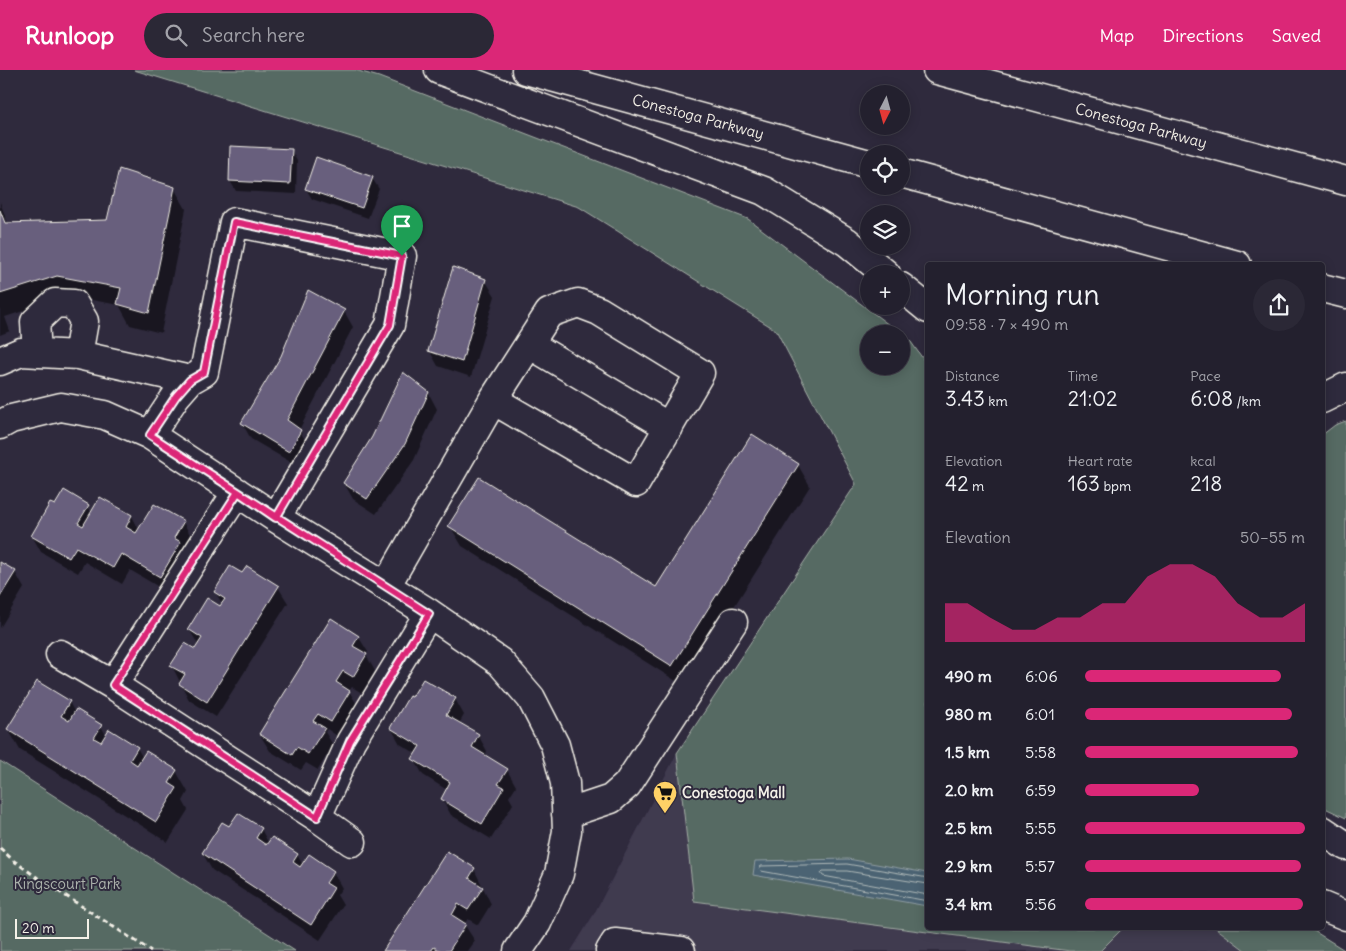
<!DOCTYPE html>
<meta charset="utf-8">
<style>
:root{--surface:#23202e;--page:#2b2836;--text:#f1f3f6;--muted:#a3a3aa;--line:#403e4a;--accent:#db2777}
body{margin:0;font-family:Delius,sans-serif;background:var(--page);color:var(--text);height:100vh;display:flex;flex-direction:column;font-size:19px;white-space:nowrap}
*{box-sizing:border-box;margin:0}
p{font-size:16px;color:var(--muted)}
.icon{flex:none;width:28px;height:28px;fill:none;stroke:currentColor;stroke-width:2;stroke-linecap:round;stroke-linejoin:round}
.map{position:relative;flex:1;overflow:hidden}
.panel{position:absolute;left:925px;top:192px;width:400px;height:668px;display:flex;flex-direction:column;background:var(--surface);border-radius:5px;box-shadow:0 2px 12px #0003,0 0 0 1px var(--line)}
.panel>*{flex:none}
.needle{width:32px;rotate:186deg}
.buttons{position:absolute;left:860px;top:15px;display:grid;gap:10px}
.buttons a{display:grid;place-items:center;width:50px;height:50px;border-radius:50%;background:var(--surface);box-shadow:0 2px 12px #0003,0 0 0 1px var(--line);font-size:25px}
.scale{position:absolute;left:15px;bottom:12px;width:74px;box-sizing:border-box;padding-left:5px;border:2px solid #f4f1e8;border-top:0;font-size:14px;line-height:18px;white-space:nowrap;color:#f4f1e8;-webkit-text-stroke:4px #2f2a3d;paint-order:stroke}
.pin{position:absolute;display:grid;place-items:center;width:42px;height:42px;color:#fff;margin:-51px -21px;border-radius:50% 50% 50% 0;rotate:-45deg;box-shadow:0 0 5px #0007}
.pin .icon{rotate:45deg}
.round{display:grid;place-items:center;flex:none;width:52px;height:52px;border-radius:26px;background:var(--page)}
.overview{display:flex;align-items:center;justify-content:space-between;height:85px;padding:0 20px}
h1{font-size:28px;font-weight:600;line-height:38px}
.metrics{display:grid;grid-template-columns:repeat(3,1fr);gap:8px;height:85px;padding:5px 20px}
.metrics div{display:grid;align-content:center}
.metrics b{font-size:21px;font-weight:600}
.metrics small{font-size:14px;font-weight:400}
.metrics p{font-size:14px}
.chart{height:140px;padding:10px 20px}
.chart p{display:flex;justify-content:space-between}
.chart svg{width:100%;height:90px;margin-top:5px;fill:var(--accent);opacity:.7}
ul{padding:0 20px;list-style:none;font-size:16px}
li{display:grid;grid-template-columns:80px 60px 1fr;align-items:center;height:38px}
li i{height:12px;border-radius:6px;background:var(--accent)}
header{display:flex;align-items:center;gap:30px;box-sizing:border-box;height:70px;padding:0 25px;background:var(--accent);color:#fff}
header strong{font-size:24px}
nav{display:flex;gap:28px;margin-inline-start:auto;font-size:18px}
.search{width:350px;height:45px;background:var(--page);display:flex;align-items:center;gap:12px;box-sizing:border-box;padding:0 18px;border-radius:28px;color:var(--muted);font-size:19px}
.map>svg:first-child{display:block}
.built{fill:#403a50}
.green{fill:#566a64;stroke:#a5aea6}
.water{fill:#4b6473;stroke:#8f9ca2}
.shadow{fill:#0007;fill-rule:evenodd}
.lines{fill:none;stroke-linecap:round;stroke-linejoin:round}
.shore{stroke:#b0b9b9;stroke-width:1}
.building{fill:#685f7d;stroke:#f4f1e8}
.minor-casing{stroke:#f4f1e8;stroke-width:31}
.highway-casing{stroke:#f4f1e8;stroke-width:31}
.path{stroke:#f4f1e8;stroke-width:3;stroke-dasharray:5 4;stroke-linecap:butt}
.minor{stroke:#2f2a3d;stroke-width:28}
.highway{stroke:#2f2a3d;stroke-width:28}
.route-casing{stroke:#fff;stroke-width:10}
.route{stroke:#db2777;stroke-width:6}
.labels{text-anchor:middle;stroke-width:4;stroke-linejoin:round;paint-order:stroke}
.street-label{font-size:15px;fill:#f4f1e8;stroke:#2f2a3d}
.poi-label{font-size:15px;font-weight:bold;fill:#f4f1e8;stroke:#2f2a3d;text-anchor:start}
.park-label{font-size:15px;fill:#adb4ad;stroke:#2f2a3d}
</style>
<header>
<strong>Runloop</strong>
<div class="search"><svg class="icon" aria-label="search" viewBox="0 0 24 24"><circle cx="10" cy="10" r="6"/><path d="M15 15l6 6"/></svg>Search here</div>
<nav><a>Map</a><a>Directions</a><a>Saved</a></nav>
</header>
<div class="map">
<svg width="1346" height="881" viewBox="0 0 1346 881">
<rect width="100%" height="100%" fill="#2f2a3d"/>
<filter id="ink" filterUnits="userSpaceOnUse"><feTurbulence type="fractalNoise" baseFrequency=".02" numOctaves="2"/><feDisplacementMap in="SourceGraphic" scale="10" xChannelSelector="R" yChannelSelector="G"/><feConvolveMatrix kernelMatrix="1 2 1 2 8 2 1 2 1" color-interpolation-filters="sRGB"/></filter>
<g filter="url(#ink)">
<path class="built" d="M677,683L694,831L1070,881H571L594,844Z
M1123,858H1216L1246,881H1100Z"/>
<path class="green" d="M134,0H355L379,7L748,149L901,264H869V296H901V264L911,272L928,296V858H1123L1100,881H1070L694,831L677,683L856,414L776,260L579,137Z
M1346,351V748L1323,737L1322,365L1335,355Z
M0,691L295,881H0Z
M1216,858H1309L1346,881H1246Z"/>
<path class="water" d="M848,789L927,803V836L753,805L755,791Z"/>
<path class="shadow" d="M291,80L297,91L296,124L236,121L230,111Z
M372,108L379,119L368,148L312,129L306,119Z
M174,118L186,139L161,263L130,255L119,235L70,226L5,247L10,261L0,265V132L8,154L108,151Z
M485,210L495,226L471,307L438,296L429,280Z
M344,241L353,257L299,360L309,376L299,397L251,369L242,353Z
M428,322L437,339L414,390L376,444L353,429L344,413Z
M798,395L810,416L684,616L462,476L450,456L656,519Z
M101,428L132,446L139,460L183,452L192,468L169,523L130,500L122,514L85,492L78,503L41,482L32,466L55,437L88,436L92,444Z
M0,493L15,502L24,518L0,558Z
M247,497L278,517L288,533L216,647L189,630L172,596L196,581L199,576L189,559L221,538L223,535L215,522L242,505Z
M358,566L368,582L366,585L375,601L362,623L352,617L349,621L359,638L340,668L327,659L325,662L333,675L318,700L306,693L301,700L270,681L260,665Z
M455,629L464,645L459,654L478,665L487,681L485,686L507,700L516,716L509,727L513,734L491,769L451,745L442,729L447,720L423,705L414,689L417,684L400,674L391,658Z
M69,632L75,643L101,656L106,665L137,678L143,688L146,683L176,701L188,722L183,731L188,740L168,772L20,680L8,659ZM170,709H173L167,719L165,718Z
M230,758L261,759L269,774L297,785L303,795L333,802L342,818L337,825L343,835L320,870L212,800L203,784Z
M474,799L491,834L478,855L468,849L464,854L475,871L468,881H384Z"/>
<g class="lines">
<path class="shore" d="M928,808L847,794L761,796L759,799L761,801L928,831
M928,814L847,801H823L821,803L823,806L928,825"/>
</g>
<path class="building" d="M230,76L292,79L290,114L229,111Z
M316,87L373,107L362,138L305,119Z
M119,99L175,117L149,243L117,234L121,218L57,206L0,224V140L5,153L107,150Z
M453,197L486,209L462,292L428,281Z
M308,220L345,240L287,350L301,360L289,382L241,353L281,286Z
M403,302L429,322L405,374L367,429L343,413L372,367Z
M752,364L799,394L672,596L448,456L479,407L656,517Z
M64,420L89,435L78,453L83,456L100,427L132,445L126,457L136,463L154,434L184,451L174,468L181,472L160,507L121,484L113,498L76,477L69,488L31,466L50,433L55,435Z
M0,492L16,501L0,527Z
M230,496L242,503L247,496L279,516L207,632L179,614L185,604L170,596L185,573L195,579L202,568L188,559L207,528L220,536L225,529L214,522Z
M331,548L359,566L353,576L367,584L353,607L343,601L336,612L350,621L331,652L318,644L313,651L325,658L308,684L297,677L292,685L259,664Z
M423,609L456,628L446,645L479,664L472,677L508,699L498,714L504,717L482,754L441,729L450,712L412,689L420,676L390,658L409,626L412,627Z
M37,611L70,631L61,646L69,651L76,639L102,655L94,668L101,672L109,659L138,677L130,690L137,695L146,681L177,700L169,713L177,718L156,752L7,659Z
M238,743L262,758L256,768L266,775L272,767L298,784L293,792L300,797L309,784L334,801L326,813L334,818L311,855L202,783L222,752L229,756Z
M447,781L475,798L469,808L483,817L468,840L458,834L452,845L466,854L449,881H441L434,877L431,881H383Z"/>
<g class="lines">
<defs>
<path id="minor" d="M529,274L669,357
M37,283L35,252L55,233L74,234L84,251L78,285
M0,291L21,282L78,285L190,310
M0,355L11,349L61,337L105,345L150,365L276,448L429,543L500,592L531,628L555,675L565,713L567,761L559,804L537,853L518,881
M150,365L176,326L190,310L204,302L234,152L402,186L390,255L276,448
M386,516L493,330L549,243L578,233L599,241L700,303L636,413L493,330
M60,584L113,615L317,747L352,772
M113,615L237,422
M566,744L611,729L627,715L733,552
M317,747L351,671L429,543
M610,881L615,873L681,881"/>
<path id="highway" d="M439,0L764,121L847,172L886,204
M526,0L869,94
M937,0L1346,111
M901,103L1237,195
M901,217L928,239
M1322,218L1346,224
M1322,329L1346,317
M1322,760L1346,776
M1322,836L1346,846"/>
</defs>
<use href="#minor" class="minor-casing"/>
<use href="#highway" class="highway-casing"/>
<path class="path" d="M0,778L14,791L38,808L151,881"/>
<use href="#minor" class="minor"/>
<use href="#highway" class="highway"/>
</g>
</g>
<g class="lines" filter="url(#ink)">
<defs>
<path id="route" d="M402,186L390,255L276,448L238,422L113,615L317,747L350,671L429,544C336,484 243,426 150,365L176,326L190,310L204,302L234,152L402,186"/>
</defs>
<use href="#route" class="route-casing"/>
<use href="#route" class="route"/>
</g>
<defs>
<symbol id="supermarket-pin" viewBox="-11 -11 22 30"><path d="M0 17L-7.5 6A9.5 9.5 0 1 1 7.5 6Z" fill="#ffd166" stroke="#2f2a3d"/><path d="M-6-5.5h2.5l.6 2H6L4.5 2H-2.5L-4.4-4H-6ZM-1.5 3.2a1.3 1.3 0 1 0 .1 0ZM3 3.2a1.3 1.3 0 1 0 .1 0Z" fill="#111"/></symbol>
</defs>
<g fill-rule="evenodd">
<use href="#supermarket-pin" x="651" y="709" width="28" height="38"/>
</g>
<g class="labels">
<g class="street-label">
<text transform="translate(698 47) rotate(15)" y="5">Conestoga Parkway</text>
<text transform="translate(1141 56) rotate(15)" y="5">Conestoga Parkway</text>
</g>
<g class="poi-label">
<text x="682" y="728">Conestoga Mall</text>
</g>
<g class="park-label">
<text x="67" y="819">Kingscourt Park</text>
</g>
</g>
</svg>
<div class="buttons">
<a><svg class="needle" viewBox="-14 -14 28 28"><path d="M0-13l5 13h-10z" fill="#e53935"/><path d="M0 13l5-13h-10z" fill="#a3a3aa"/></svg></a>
<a><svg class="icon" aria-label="locate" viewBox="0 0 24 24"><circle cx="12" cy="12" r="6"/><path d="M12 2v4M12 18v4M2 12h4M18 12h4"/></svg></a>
<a><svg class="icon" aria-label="layers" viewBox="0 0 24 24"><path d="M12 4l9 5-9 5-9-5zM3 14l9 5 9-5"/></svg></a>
<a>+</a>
<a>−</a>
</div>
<div class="scale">20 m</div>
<div class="pin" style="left:402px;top:186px;background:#1e9e55"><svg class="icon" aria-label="arrive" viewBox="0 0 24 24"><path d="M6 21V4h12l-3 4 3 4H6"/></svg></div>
<section class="panel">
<div class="overview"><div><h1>Morning run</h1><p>09:58 · 7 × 490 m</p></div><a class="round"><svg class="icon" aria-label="share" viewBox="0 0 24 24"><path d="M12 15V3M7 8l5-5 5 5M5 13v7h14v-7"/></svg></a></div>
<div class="metrics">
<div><p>Distance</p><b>3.43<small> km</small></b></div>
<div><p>Time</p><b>21:02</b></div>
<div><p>Pace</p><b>6:08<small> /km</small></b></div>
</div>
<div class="metrics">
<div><p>Elevation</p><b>42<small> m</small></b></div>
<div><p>Heart rate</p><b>163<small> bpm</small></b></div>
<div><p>kcal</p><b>218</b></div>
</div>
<div class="chart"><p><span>Elevation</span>50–55 m</p>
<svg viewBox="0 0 160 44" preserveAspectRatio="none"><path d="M0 44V25L10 25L20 32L30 38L40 38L50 32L60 32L70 25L80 25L90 12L100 6L110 6L120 12L130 25L140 32L150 32L160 25V44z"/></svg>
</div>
<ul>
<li><b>490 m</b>6:06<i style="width:89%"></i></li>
<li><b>980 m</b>6:01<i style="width:94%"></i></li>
<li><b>1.5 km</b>5:58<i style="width:97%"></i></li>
<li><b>2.0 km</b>6:59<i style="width:52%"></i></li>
<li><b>2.5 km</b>5:55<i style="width:100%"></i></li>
<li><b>2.9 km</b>5:57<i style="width:98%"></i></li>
<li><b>3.4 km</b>5:56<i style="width:99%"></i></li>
</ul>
</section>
</div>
